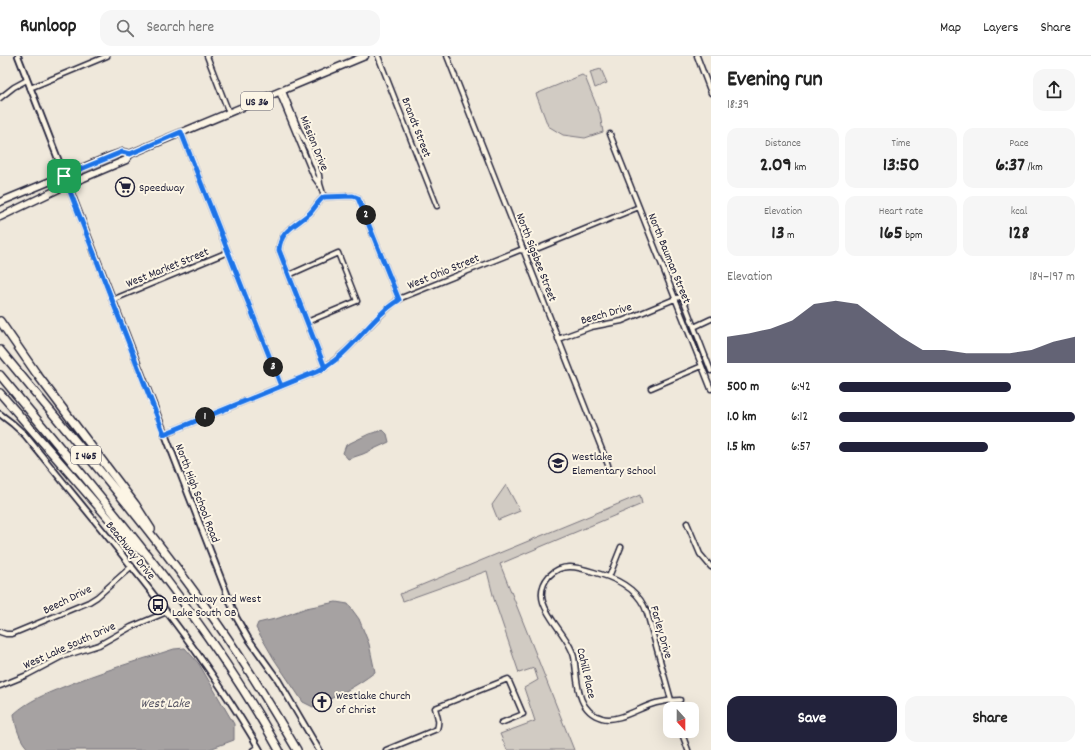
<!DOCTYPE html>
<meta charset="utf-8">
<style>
:root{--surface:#fff;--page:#f6f6f6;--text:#222;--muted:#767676;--line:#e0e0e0;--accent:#22223b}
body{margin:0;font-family:Dekko,sans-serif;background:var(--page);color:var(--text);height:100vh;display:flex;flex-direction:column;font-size:15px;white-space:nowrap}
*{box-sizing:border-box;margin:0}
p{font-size:13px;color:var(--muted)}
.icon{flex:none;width:22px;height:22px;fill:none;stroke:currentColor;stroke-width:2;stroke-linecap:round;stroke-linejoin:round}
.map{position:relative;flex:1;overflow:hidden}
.side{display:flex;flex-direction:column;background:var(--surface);width:380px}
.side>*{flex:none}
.needle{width:26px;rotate:159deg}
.fabs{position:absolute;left:663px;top:646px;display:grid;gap:8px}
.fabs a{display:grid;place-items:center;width:36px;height:36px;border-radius:8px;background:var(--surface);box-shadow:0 4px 16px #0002;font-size:20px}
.pin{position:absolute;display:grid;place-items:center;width:34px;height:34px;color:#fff;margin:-17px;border-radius:8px;box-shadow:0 2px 6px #0006}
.km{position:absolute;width:20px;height:20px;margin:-10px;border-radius:50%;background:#222;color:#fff;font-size:11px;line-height:20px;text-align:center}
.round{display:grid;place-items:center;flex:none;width:42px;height:42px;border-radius:12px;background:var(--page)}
.overview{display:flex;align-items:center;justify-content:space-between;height:68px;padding:0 16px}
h1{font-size:22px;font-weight:700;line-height:30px}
.metrics{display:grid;grid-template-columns:repeat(3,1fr);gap:6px;height:68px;padding:4px 16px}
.metrics div{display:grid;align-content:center;border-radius:10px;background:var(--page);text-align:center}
.metrics b{font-size:20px;font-weight:700}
.metrics small{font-size:11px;font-weight:400}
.metrics p{font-size:11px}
.chart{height:112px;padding:8px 16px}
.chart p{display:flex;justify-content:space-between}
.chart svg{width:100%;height:72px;margin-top:4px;fill:var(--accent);opacity:.7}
.primary-button{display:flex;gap:8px;margin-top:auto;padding:8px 16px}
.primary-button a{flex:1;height:46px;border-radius:12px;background:var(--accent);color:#fff;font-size:16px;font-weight:700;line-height:46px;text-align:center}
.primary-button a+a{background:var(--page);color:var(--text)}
ul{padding:0 16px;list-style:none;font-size:13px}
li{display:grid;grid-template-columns:64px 48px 1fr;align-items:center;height:30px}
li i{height:10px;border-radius:5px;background:var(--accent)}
header{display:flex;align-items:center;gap:24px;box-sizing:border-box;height:56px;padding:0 20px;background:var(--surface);border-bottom:1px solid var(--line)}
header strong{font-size:19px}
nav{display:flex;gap:22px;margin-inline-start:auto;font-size:14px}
.search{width:280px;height:36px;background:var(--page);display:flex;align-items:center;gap:10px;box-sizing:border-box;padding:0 14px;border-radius:12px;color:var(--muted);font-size:15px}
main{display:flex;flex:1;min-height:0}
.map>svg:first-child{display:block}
.green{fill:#d1cbc3;stroke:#7a767f}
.water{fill:#a6a2a2;stroke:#716f79}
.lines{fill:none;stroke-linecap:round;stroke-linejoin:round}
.minor-casing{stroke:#22223b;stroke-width:7}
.tertiary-casing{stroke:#22223b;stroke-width:8}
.primary-casing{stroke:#22223b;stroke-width:9}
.motorway-casing{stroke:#22223b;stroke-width:10}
.minor{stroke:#fcf5e5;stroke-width:4}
.tertiary{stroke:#fcf5e5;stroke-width:4.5}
.primary{stroke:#fcf5e5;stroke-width:6}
.motorway{stroke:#fcf5e5;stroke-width:7}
.route-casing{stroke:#fff;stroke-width:8}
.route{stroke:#1a73e8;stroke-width:5}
.labels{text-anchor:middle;stroke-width:4;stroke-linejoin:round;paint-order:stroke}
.shield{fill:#fcf5e5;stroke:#63616e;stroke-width:1}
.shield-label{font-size:11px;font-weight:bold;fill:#22223b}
.street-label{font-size:12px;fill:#22223b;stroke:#fcf5e5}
.poi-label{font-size:12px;fill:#22223b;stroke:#fcf5e5;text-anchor:start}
.water-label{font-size:13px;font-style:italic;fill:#575564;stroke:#fcf5e5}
</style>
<header>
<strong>Runloop</strong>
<div class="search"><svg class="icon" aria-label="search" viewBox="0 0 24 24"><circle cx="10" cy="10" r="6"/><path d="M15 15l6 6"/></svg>Search here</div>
<nav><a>Map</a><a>Layers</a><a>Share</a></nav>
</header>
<main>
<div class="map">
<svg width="711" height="694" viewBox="0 0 711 694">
<rect width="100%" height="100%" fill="#efe8db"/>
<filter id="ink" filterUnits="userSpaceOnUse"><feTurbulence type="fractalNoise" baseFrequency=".025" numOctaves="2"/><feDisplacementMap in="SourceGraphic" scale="8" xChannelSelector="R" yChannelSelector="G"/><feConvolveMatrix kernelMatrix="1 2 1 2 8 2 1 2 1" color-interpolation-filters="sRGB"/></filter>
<g filter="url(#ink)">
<path class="green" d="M601,13L607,27L595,32L590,16Z
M582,19L585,21L600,58L603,76L585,82L563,79L548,70L536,38Z
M506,429L520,455L498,464L492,449Z
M640,439L642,448L500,508L574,694H507L500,678L535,665L524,632L538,624L534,612L519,617L494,543L487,515L403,545L400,538Z"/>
<path class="water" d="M383,374L387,378L389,386L363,398L348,403L343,397L346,389L369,378Z
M336,546L348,548L359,563L369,588L375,616C356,631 335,641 313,651L303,646L274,603L256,572L258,567L279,562L306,552Z
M185,592L199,608L234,668V684L207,694H30C20,687 15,669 14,658C28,645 46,638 63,631C99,616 137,605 174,593Z"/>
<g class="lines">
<defs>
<path id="minor" d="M207,0L229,57
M378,0L437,150
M447,0L608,409
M697,0L711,37
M30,32L107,0
M283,35L298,72L309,93L319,119L320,128L324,141
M279,36L314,121L319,128
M0,42L14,31L27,24
M181,76L281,330
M610,78L711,333
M324,141C318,145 315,152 310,157C297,169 280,174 279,194L325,312
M324,141L353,140L358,142L399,244
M289,219L338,197L357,245L307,266
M112,244L228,196
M694,271L711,263
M558,283L591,271L622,265L682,240L711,315
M651,332L702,310
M164,378L316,316C351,299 369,263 401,242L520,194L529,196L639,151
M687,467L700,498L711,511
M609,521L621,491
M0,576L6,578H12L89,546L97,541L132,510
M0,630L27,619L61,601L99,589L131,571L167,556
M673,653L671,644L647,557C640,536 620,524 600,518C583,513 564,504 549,520C525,548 568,574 574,601C578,623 575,655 602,662C618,667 640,651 656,647C664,645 672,644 680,644
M681,675L688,694
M253,694L258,692
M386,694L437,673C440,665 437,660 435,652L508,623L523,658L501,667"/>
<path id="tertiary" d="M18,0L236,561L248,582L278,624L319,694
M0,358L13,368L25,379C107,481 194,580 260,694"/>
<path id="primary" d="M0,146L111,100L123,96L130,98
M0,161L67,129L126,104L130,98L149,90L365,0"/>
<path id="motorway" d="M0,265L36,317L135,448L151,473
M0,294C69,378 141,461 204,549C238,595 268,645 297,694
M0,319C99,439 203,557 279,694
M0,337L130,487L141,495"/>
</defs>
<use href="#minor" class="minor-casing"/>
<use href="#tertiary" class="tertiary-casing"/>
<use href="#primary" class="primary-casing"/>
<use href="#motorway" class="motorway-casing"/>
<use href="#minor" class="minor"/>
<use href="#tertiary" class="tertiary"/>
<use href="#primary" class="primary"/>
<use href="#motorway" class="motorway"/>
</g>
</g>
<g class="lines" filter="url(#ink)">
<defs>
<path id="route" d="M64,120L164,378L316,316C352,299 368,263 399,244L358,142L353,140L324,141C318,145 315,152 310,157C297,169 280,174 279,194L325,312L281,330L181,76L130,98L122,96L64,120"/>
</defs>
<use href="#route" class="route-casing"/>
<use href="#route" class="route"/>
</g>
<defs>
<symbol id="supermarket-ring" viewBox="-11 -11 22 22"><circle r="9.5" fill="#fcf5e5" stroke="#22223b" stroke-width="1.5"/><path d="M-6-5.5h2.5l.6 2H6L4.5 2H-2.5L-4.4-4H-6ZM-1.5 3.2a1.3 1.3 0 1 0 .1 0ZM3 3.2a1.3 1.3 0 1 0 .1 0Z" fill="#22223b"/></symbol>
<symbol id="school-ring" viewBox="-11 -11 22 22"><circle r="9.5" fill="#fcf5e5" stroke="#22223b" stroke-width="1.5"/><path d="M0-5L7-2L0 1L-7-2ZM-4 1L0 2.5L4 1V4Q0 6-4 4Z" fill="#22223b"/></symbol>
<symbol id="bus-ring" viewBox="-11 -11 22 22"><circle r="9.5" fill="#fcf5e5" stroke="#22223b" stroke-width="1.5"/><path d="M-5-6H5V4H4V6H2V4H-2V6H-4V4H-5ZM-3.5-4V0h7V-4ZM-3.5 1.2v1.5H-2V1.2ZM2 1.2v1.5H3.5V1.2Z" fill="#22223b"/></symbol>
<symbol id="church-ring" viewBox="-11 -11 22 22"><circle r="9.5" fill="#fcf5e5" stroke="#22223b" stroke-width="1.5"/><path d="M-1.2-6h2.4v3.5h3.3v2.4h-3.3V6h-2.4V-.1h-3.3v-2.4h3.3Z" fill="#22223b"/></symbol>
</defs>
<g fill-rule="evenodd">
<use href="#supermarket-ring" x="114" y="120" width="22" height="22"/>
<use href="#school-ring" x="547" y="396" width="22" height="22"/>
<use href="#bus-ring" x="147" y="538" width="22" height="22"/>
<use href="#church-ring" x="311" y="635" width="22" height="22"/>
</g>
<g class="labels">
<g class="shield">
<rect x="241" y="36" width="32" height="18" rx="3"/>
<rect x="71" y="390" width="30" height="18" rx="3"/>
</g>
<g class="shield-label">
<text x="257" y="49">US 36</text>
<text x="86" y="403">I 465</text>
</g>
<g class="street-label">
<text transform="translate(417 71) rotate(69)" y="4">Brandt Street</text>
<text transform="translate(315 87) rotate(68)" y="4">Mission Drive</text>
<text transform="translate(537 201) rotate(69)" y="4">North Sigsbee Street</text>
<text transform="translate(670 202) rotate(68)" y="4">North Bauman Street</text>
<text transform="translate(167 211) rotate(-22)" y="4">West Market Street</text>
<text transform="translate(443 215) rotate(-22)" y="4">West Ohio Street</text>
<text transform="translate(606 257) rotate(-16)" y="4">Beech Drive</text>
<text transform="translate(198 437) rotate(69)" y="4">North High School Road</text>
<text transform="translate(131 494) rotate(51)" y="4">Beachway Drive</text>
<text transform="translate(67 543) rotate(-26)" y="4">Beech Drive</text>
<text transform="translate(662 576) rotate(74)" y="4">Farley Drive</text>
<text transform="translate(69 589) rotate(-24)" y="4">West Lake South Drive</text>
<text transform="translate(587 617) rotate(77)" y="4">Cahill Place</text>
</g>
<g class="poi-label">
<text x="139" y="135">Speedway</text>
<text x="572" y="404">Westlake<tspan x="572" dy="14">Elementary School</tspan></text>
<text x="172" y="546">Beachway and West<tspan x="172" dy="14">Lake South OB</tspan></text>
<text x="336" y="643">Westlake Church<tspan x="336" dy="14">of Christ</tspan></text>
</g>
<g class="water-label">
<text x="165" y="651">West Lake</text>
</g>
</g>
</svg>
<div class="fabs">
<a><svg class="needle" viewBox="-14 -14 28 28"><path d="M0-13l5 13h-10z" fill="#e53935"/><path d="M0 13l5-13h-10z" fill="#767676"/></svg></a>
</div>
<div class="pin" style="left:64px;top:120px;background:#1e9e55"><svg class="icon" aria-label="arrive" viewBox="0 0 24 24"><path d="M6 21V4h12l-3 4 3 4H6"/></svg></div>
<b class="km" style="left:205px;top:361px">1</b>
<b class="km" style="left:366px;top:159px">2</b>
<b class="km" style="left:273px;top:311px">3</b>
</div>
<section class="side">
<div class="overview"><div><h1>Evening run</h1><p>18:39</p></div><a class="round"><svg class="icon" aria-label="share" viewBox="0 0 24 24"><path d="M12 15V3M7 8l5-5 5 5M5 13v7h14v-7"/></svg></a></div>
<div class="metrics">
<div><p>Distance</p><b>2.09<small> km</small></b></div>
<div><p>Time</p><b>13:50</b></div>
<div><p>Pace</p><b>6:37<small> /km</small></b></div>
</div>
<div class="metrics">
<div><p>Elevation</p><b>13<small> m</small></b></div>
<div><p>Heart rate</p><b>165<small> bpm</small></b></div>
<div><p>kcal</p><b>128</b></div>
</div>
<div class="chart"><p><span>Elevation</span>184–197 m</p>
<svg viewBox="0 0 160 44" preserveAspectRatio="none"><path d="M0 44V28L10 26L20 23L30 18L40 8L50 6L60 8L70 18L80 28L90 36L100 36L110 38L120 38L130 38L140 36L150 31L160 28V44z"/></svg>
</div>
<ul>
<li><b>500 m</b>6:42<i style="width:73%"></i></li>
<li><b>1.0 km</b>6:12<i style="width:100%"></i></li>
<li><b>1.5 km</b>6:57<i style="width:63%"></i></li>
</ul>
<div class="primary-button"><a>Save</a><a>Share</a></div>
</section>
</main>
